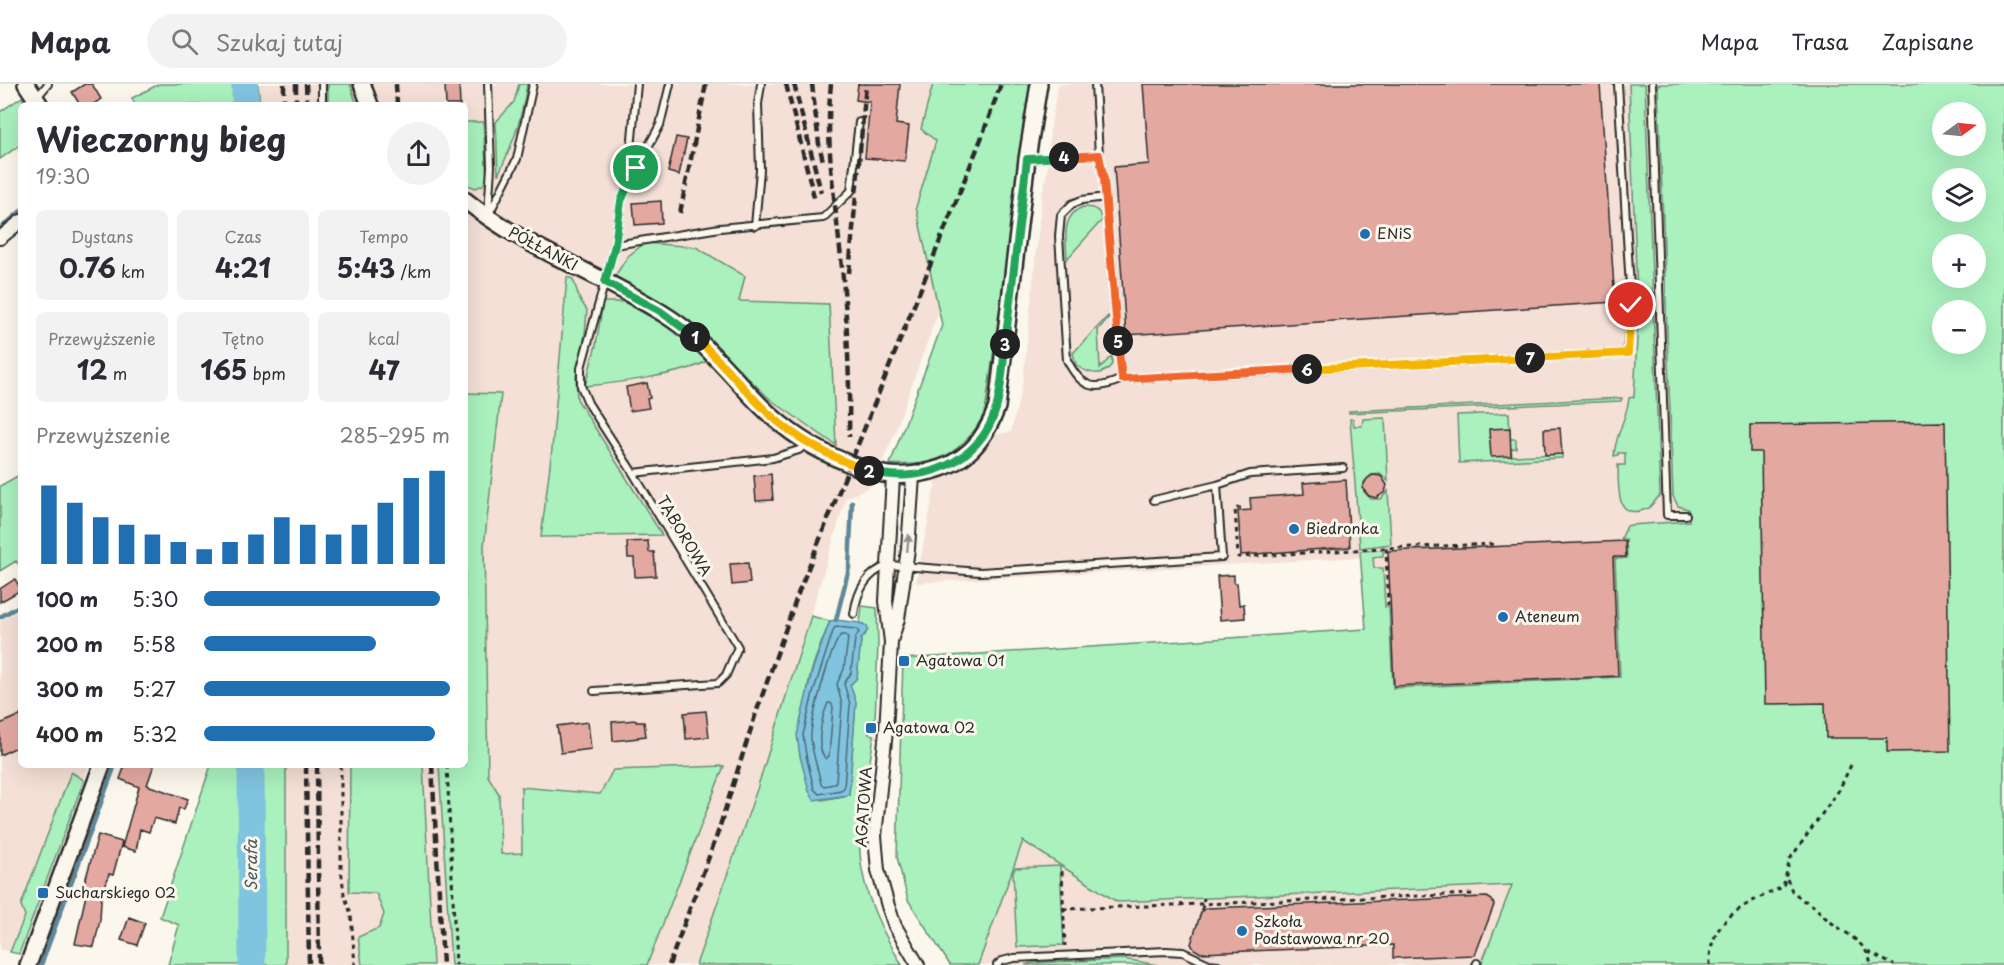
<!DOCTYPE html>
<html lang="pl">
<meta charset="utf-8">
<style>
:root{--surface:#fff;--page:#f2f2f3;--text:#2b2b33;--muted:#7c7c81;--line:#e1e1e2;--accent:#1f6fb2}
body{margin:0;font-family:"Playpen Sans",sans-serif;background:var(--page);color:var(--text);height:100vh;display:flex;flex-direction:column;font-size:22px;white-space:nowrap}
*{box-sizing:border-box;margin:0}
p{font-size:20px;color:var(--muted)}
.icon{flex:none;width:33px;height:33px;fill:none;stroke:currentColor;stroke-width:2;stroke-linecap:round;stroke-linejoin:round}
.map{position:relative;flex:1;overflow:hidden}
.details{position:absolute;left:18px;top:18px;width:450px;height:666px;display:flex;flex-direction:column;background:var(--surface);border-radius:9px;box-shadow:0 6px 24px #0002}
.details>*{flex:none}
.needle{width:39px;rotate:75deg}
.fabs{position:absolute;left:1932px;top:18px;display:grid;gap:12px}
.fabs a{display:grid;place-items:center;width:54px;height:54px;border-radius:50%;background:var(--surface);box-shadow:0 6px 24px #0002;font-size:30px}
.pin{position:absolute;display:grid;place-items:center;width:51px;height:51px;color:#fff;margin:-26px;border:3px solid #fff;border-radius:50%;box-shadow:0 2px 6px #0007}
.km{position:absolute;width:30px;height:30px;margin:-15px;border-radius:50%;background:#222;color:#fff;font-size:16px;line-height:30px;text-align:center}
.round{display:grid;place-items:center;flex:none;width:63px;height:63px;border-radius:32px;background:var(--page)}
.summary{display:flex;align-items:center;justify-content:space-between;height:102px;padding:0 18px}
h1{font-size:33px;font-weight:700;line-height:45px}
.stats{display:grid;grid-template-columns:repeat(3,1fr);gap:9px;height:102px;padding:6px 18px}
.stats div{display:grid;align-content:center;border-radius:9px;background:var(--page);text-align:center}
.stats b{font-size:26px;font-weight:700}
.stats small{font-size:16px;font-weight:400}
.stats p{font-size:16px}
.chart{height:168px;padding:12px 18px}
.chart p{display:flex;justify-content:space-between}
.chart svg{width:100%;height:108px;margin-top:6px;stroke:var(--accent);stroke-width:6}
ul{padding:0 18px;list-style:none;font-size:20px}
li{display:grid;grid-template-columns:96px 72px 1fr;align-items:center;height:45px}
li i{height:15px;border-radius:8px;background:var(--accent)}
header{display:flex;align-items:center;gap:36px;box-sizing:border-box;height:84px;padding:0 30px;background:var(--surface);border-bottom:2px solid var(--line)}
header strong{font-size:28px}
nav{display:flex;gap:33px;margin-inline-start:auto;font-size:21px}
.search{width:420px;height:54px;background:var(--page);display:flex;align-items:center;gap:15px;box-sizing:border-box;padding:0 21px;border-radius:33px;color:var(--muted);font-size:22px}
.map>svg:first-child{display:block}
.built{fill:#f4e0d6}
.green{fill:#aaf1be;stroke:#6a8e74;stroke-width:1.5;fill-rule:evenodd}
.water{fill:#80c4e0;stroke:#5e8798;stroke-width:1.5}
.lines{fill:none;stroke-linecap:round;stroke-linejoin:round}
.shore{stroke:#4d6873;stroke-width:1.5}
.stream{stroke:#5e8798;stroke-width:4.5}
.river{stroke:#80c4e0;stroke-width:27}
.building{fill:#e3a9a1;stroke:#2b2b2b;stroke-width:1.5}
.service-casing{stroke:#2b2b2b;stroke-width:10}
.minor-casing{stroke:#2b2b2b;stroke-width:16}
.tertiary-casing{stroke:#2b2b2b;stroke-width:20}
.path{stroke:#2b2b2b;stroke-width:3;stroke-dasharray:4.5 4.5;stroke-linecap:butt}
.service{stroke:#fbf7ec;stroke-width:6}
.minor{stroke:#fbf7ec;stroke-width:12}
.tertiary{stroke:#fbf7ec;stroke-width:15}
.rail{stroke:#2b2b2b;stroke-width:4.5;stroke-dasharray:9 4.5;stroke-linecap:butt}
.oneway{fill:#93918c}
.split-1-casing{stroke:#fff;stroke-width:12}
.split-2-casing{stroke:#fff;stroke-width:12}
.split-3-casing{stroke:#fff;stroke-width:12}
.split-4-casing{stroke:#fff;stroke-width:12}
.split-5-casing{stroke:#fff;stroke-width:12}
.split-6-casing{stroke:#fff;stroke-width:12}
.split-7-casing{stroke:#fff;stroke-width:12}
.split-8-casing{stroke:#fff;stroke-width:12}
.split-1{stroke:#22a559;stroke-width:8}
.split-2{stroke:#f5b400;stroke-width:8}
.split-3{stroke:#22a559;stroke-width:8}
.split-4{stroke:#22a559;stroke-width:8}
.split-5{stroke:#f0652b;stroke-width:8}
.split-6{stroke:#f0652b;stroke-width:8}
.split-7{stroke:#f5b400;stroke-width:8}
.split-8{stroke:#f5b400;stroke-width:8}
.poi-dot{fill:#1f6fb2;stroke:#fbf7ec;stroke-width:2}
.labels{text-anchor:middle;stroke-width:6;stroke-linejoin:round;paint-order:stroke}
.poi-label{font-size:15px;fill:#2b2b2b;stroke:#fbf7ec;text-anchor:start}
.street-label{font-size:15px;fill:#2b2b2b;stroke:#fbf7ec}
.water-label{font-size:16px;font-style:italic;fill:#445961;stroke:#fbf7ec}
</style>
<header>
<strong>Mapa</strong>
<div class="search"><svg class="icon" aria-label="search" viewBox="0 0 24 24"><circle cx="10" cy="10" r="6"/><path d="M15 15l6 6"/></svg>Szukaj tutaj</div>
<nav><a>Mapa</a><a>Trasa</a><a>Zapisane</a></nav>
</header>
<div class="map">
<svg width="2004" height="881" viewBox="0 0 2004 881">
<rect width="100%" height="100%" fill="#fbf7ec"/>
<filter id="ink" filterUnits="userSpaceOnUse"><feTurbulence type="fractalNoise" baseFrequency=".0167" numOctaves="2"/><feDisplacementMap in="SourceGraphic" scale="12" xChannelSelector="R" yChannelSelector="G"/><feConvolveMatrix kernelMatrix="1 2 1 2 8 2 1 2 1" color-interpolation-filters="sRGB"/></filter>
<g filter="url(#ink)">
<path class="built" d="M255,0H1020L892,356L871,402L846,414L779,636L696,881H286V681H465V21H256Z
M1058,0H1658L1668,313L1678,422L1688,424L1689,438L1630,441L1644,607L1371,621L1360,473L916,499L938,386L984,352L1011,348L1023,298L1042,109L1047,89L1050,47Z
M21,525V681H89L19,870L0,865V537Z
M1023,757L1117,818L1512,801L1481,881H1158L1124,875L1031,879L1025,881H978Z"/>
<path class="green" d="M159,0H258L260,21H136L132,14Z
M328,0H350L357,21H328Z
M519,0H527C522,35 513,60 498,91L496,38L514,18Z
M933,0H1032L985,328C965,369 935,384 890,380L942,241L916,123L936,57L921,45Z
M1629,0H1645L1660,411L1649,424C1614,439 1619,404 1618,381H1625V369H1618V371L1614,372C1615,351 1627,334 1629,314L1634,313L1638,236Z
M1658,0H2004V881H1481L1512,801L1117,818L1023,757L978,881H950L908,816L897,773L903,575L1366,545L1360,467L1383,466V472L1373,473L1374,484H1383L1385,523H1389L1393,604L1620,593L1615,475L1627,474L1626,455H1621L1627,442L1630,441L1689,437L1688,425L1678,422L1673,412ZM1942,28H1976V62H1942ZM1942,94H1976V128H1942ZM1942,160H1976V194H1942ZM1942,226H1976V260H1942Z
M22,13L26,21H21V60L0,75V28Z
M465,38H483L487,94L483,101L476,104L465,100Z
M1083,123C1093,123 1100,125 1102,136L1067,175C1066,155 1061,131 1083,123Z
M645,159L696,163L745,192L739,217L829,220L836,361L771,316L703,251L665,223L615,192L628,172Z
M567,193L573,195L580,216L587,226L585,251L576,292L577,315L662,451L541,453L552,365Z
M603,218H624L671,244L707,277C687,290 611,300 585,302L596,261Z
M1108,232L1109,233L1098,246L1100,284L1112,272V280C1103,294 1088,290 1076,281L1073,269Z
M465,309L501,310L484,462L488,692L499,710L501,770L522,769L521,703L600,710L613,686L724,682L647,881H451L439,681H465Z
M1622,314L1621,317L1349,329V327Z
M1509,329L1510,355H1516V364L1511,365L1512,372L1562,370V374L1459,379L1457,331Z
M1385,334L1388,397L1380,390L1371,391L1364,398V408L1371,415H1381L1388,407L1391,460L1360,464L1350,335H1353L1354,342H1362L1363,335Z
M21,390V483L16,477L0,487V402Z
M862,522L877,524L878,560L875,637H870L869,650L874,651C869,690 858,730 860,770C863,810 882,847 902,881H696L757,705L811,532L830,537C822,558 809,586 807,609C804,635 804,681 809,707L822,716L849,711L856,618L850,601L857,594L861,555L866,550L864,540L860,539Z
M211,681H286V881H168L179,841L160,833Z
M350,681H423L433,881H362L358,853L379,844L384,830L376,809L349,808Z
M71,688L84,696L19,870L10,868L25,832L21,821Z
M1059,782L1060,783L1064,861L1017,863L1013,789L1015,784Z
M1124,875L1158,881H1025L1031,879Z"/>
<path class="water" d="M836,536L860,539L867,542L868,546L861,555L857,594L850,601L856,618L849,711L814,716L809,707L800,672L797,651L813,584L830,537Z"/>
<g class="lines">
<path class="shore" d="M837,543L856,545L859,548L855,555L851,589L844,600L850,620L844,704L841,706L819,710L814,705L806,671L803,651L813,609L834,544Z
M841,551H846L848,554L844,585L837,600L842,621L836,697L834,700L824,702L821,700C818,684 812,670 811,654C810,638 831,561 841,551Z
M828,619H831L833,623L829,672L826,675C814,663 822,633 828,619Z"/>
<path class="stream" d="M0,145L21,127
M0,533L21,521
M836,536L849,484L852,418
M41,881L115,681"/>
<path class="river" d="M245,0V21
M251,681L252,881"/>
</g>
<path class="building" d="M85,0H92L101,15L92,21H80L72,8Z
M445,0H459L460,21H446Z
M858,0H900L896,40L909,42L905,77L865,74L870,18L856,16Z
M1143,0H1600L1615,218L1126,251L1114,83L1149,80Z
M676,53L687,55L679,91L668,88Z
M661,117L662,139L635,141L633,119Z
M647,299L650,314L647,315L649,324L630,327L626,303Z
M1945,338L1950,667L1887,668V654H1826L1825,619L1765,620L1761,368H1750V341Z
M1510,344L1511,372L1491,373L1489,345Z
M1560,344L1562,370L1545,371L1544,345Z
M771,390L773,416L756,417L754,392Z
M1373,391L1381,392L1387,401L1385,408L1376,414L1369,412L1362,404L1367,395Z
M1346,396L1350,463L1241,471L1238,427L1251,426L1250,414L1304,410L1303,399Z
M648,457L649,468H654L656,492L635,493L634,474H628L627,458Z
M1625,457L1626,473H1613L1618,592L1394,602L1388,467Z
M748,479L750,499L732,501L730,480Z
M1234,491V499H1237L1239,521L1244,520L1245,534L1220,536L1217,492Z
M15,495L21,506L0,518V505Z
M706,627L709,653L686,655L684,629Z
M21,631V661L0,671V640Z
M636,636V638H644L646,652L638,653V654L613,657L612,638Z
M588,638L591,665L561,669L557,642Z
M125,681H154L147,701L188,715L184,725L179,724L175,740L154,734L149,748L140,745L136,767L122,763L139,703L120,695Z
M98,751L122,758L113,791L109,790L101,817L100,836L94,863L75,860L88,802L84,801Z
M1487,813L1492,816L1494,821L1475,871L1393,874V861L1201,869L1194,865L1191,860L1201,828L1207,824Z
M129,833L145,839L137,861L121,856Z"/>
<g class="lines">
<defs>
<path id="service" d="M322,0V21
M488,0L491,83L488,129
M1652,0L1667,431H1686
M37,13L48,0
M1099,71L1104,95L1122,295L1627,269L1631,221L1618,0
M1028,75L1099,71L1095,0
M628,98L637,0
M1106,113L1082,116L1072,120L1061,131L1059,152L1067,276C1081,304 1094,308 1122,295
M488,132L517,75L533,0
M755,142L760,86L758,20L761,0
M615,161L720,144L823,134L851,107L859,38
M633,389L773,374L799,366L807,359
M1154,416L1217,401L1250,390L1343,384
M854,530C857,507 866,489 889,481L980,488L1222,473L1217,401
M594,607L718,599L726,591L738,563L633,389L588,319L581,302V284L615,161L621,117L636,85L660,41L670,0
M997,881L1002,877L1014,874L1166,867L1183,868L1209,880L1218,881
M1476,881L1477,879"/>
<path id="minor" d="M0,154L21,137
M893,393L886,517L891,558L890,577L886,647L875,752L878,786L888,822L895,842L918,881
M891,557L898,535L908,465L913,392"/>
<path id="tertiary" d="M26,0L40,21
M362,0L370,21
M465,116C528,167 603,190 670,234C705,257 731,292 761,322C786,347 815,366 848,379C876,391 898,395 927,388C965,380 984,358 997,323L1027,75L1039,0
M28,881L102,681"/>
</defs>
<use href="#service" class="service-casing"/>
<use href="#minor" class="minor-casing"/>
<use href="#tertiary" class="tertiary-casing"/>
<path class="path" d="M1241,424H1235L1238,473L1386,464L1495,460
M1386,464L1388,522
M341,681V784L344,810L351,830L355,881
M447,681L456,881
M1062,787L1065,862
M1787,795L1792,807L1804,817H1806C1815,822 1820,829 1828,836C1845,850 1867,857 1871,881
M1063,825L1474,810L1475,814
M1202,826L1204,814
M1868,868L1894,881
M1710,881C1708,834 1747,819 1783,803L1790,775L1839,706L1851,681"/>
<use href="#service" class="service"/>
<use href="#minor" class="minor"/>
<use href="#tertiary" class="tertiary"/>
<path class="rail" d="M284,0V21
M296,0V21
M306,0L307,21
M396,0L397,21
M786,0L815,117
M794,0L821,108
M812,0L819,60L823,77
M831,0C825,56 834,110 840,165C847,227 850,290 849,353
M680,129L706,0
M849,189L866,0
M306,681L309,881
M317,681L319,881
M432,681L443,881
M669,881L717,751L755,632L799,507L981,55L1001,0"/>
</g>
<defs><path id="oneway-solid" d="M-6-.8H1V-3.2L6.5 0L1 3.2V.8H-6Z" transform="scale(1.5)"/></defs>
<use class="oneway" href="#oneway-solid" transform="translate(908 459) rotate(-84)"/>
</g>
<g class="lines" filter="url(#ink)">
<defs>
<path id="split-1" d="M636,84L621,117L615,161L605,198L660,227L695,253"/>
<path id="split-2" d="M695,253C721,277 743,305 769,330C798,356 832,374 869,387"/>
<path id="split-3" d="M869,387C921,402 980,379 996,325C1002,304 1003,281 1005,260"/>
<path id="split-4" d="M1005,260L1027,75L1064,73"/>
<path id="split-5" d="M1064,73L1099,71L1104,95L1118,257"/>
<path id="split-6" d="M1118,257L1122,295L1307,285"/>
<path id="split-7" d="M1307,285L1530,274"/>
<path id="split-8" d="M1530,274L1628,269L1631,221"/>
</defs>
<use href="#split-1" class="split-1-casing"/>
<use href="#split-2" class="split-2-casing"/>
<use href="#split-3" class="split-3-casing"/>
<use href="#split-4" class="split-4-casing"/>
<use href="#split-5" class="split-5-casing"/>
<use href="#split-6" class="split-6-casing"/>
<use href="#split-7" class="split-7-casing"/>
<use href="#split-8" class="split-8-casing"/>
<use href="#split-1" class="split-1"/>
<use href="#split-2" class="split-2"/>
<use href="#split-3" class="split-3"/>
<use href="#split-4" class="split-4"/>
<use href="#split-5" class="split-5"/>
<use href="#split-6" class="split-6"/>
<use href="#split-7" class="split-7"/>
<use href="#split-8" class="split-8"/>
</g>
<g class="poi-dot">
<circle cx="1365" cy="150" r="6"/>
<circle cx="1294" cy="445" r="6"/>
<circle cx="1503" cy="533" r="6"/>
<rect x="898" y="571" width="12" height="12" rx="3"/>
<rect x="865" y="638" width="12" height="12" rx="3"/>
<rect x="37" y="803" width="12" height="12" rx="3"/>
<circle cx="1242" cy="847" r="6"/>
</g>
<g class="labels">
<g class="poi-label">
<text x="1377" y="155">ENiS</text>
<text x="1306" y="450">Biedronka</text>
<text x="1515" y="538">Ateneum</text>
<text x="916" y="582">Agatowa 01</text>
<text x="883" y="649">Agatowa 02</text>
<text x="55" y="814">Sucharskiego 02</text>
<text x="1254" y="843">Szkoła<tspan x="1254" dy="17">Podstawowa nr 20</tspan></text>
</g>
<g class="street-label">
<text transform="translate(543 165) rotate(28)" y="5">PÓŁŁANKI</text>
<text transform="translate(684 452) rotate(59)" y="5">TABOROWA</text>
<text transform="translate(864 723) rotate(-86)" y="5">AGATOWA</text>
</g>
<g class="water-label">
<text transform="translate(251 781) rotate(-90)" y="6">Serafa</text>
</g>
</g>
</svg>
<div class="fabs">
<a><svg class="needle" viewBox="-14 -14 28 28"><path d="M0-13l5 13h-10z" fill="#e53935"/><path d="M0 13l5-13h-10z" fill="#7c7c81"/></svg></a>
<a><svg class="icon" aria-label="layers" viewBox="0 0 24 24"><path d="M12 4l9 5-9 5-9-5zM3 14l9 5 9-5"/></svg></a>
<a>+</a>
<a>−</a>
</div>
<div class="pin" style="left:636px;top:84px;background:#1e9e55"><svg class="icon" aria-label="arrive" viewBox="0 0 24 24"><path d="M6 21V4h12l-3 4 3 4H6"/></svg></div>
<div class="pin" style="left:1631px;top:221px;background:#d93025"><svg class="icon" aria-label="check" viewBox="0 0 24 24"><path d="M5 12l5 5 9-10"/></svg></div>
<b class="km" style="left:695px;top:253px">1</b>
<b class="km" style="left:869px;top:387px">2</b>
<b class="km" style="left:1005px;top:260px">3</b>
<b class="km" style="left:1064px;top:73px">4</b>
<b class="km" style="left:1118px;top:257px">5</b>
<b class="km" style="left:1307px;top:285px">6</b>
<b class="km" style="left:1530px;top:274px">7</b>
<section class="details">
<div class="summary"><div><h1>Wieczorny bieg</h1><p>19:30</p></div><a class="round"><svg class="icon" aria-label="share" viewBox="0 0 24 24"><path d="M12 15V3M7 8l5-5 5 5M5 13v7h14v-7"/></svg></a></div>
<div class="stats">
<div><p>Dystans</p><b>0.76<small> km</small></b></div>
<div><p>Czas</p><b>4:21</b></div>
<div><p>Tempo</p><b>5:43<small> /km</small></b></div>
</div>
<div class="stats">
<div><p>Przewyższenie</p><b>12<small> m</small></b></div>
<div><p>Tętno</p><b>165<small> bpm</small></b></div>
<div><p>kcal</p><b>47</b></div>
</div>
<div class="chart"><p><span>Przewyższenie</span>285–295 m</p>
<svg viewBox="0 0 160 44" preserveAspectRatio="none"><path d="M5 44V12M15 44V19M25 44V25M35 44V28M45 44V32M55 44V35M65 44V38M75 44V35M85 44V32M95 44V25M105 44V28M115 44V32M125 44V28M135 44V19M145 44V9M155 44V6"/></svg>
</div>
<ul>
<li><b>100 m</b>5:30<i style="width:96%"></i></li>
<li><b>200 m</b>5:58<i style="width:70%"></i></li>
<li><b>300 m</b>5:27<i style="width:100%"></i></li>
<li><b>400 m</b>5:32<i style="width:94%"></i></li>
</ul>
</section>
</div>
